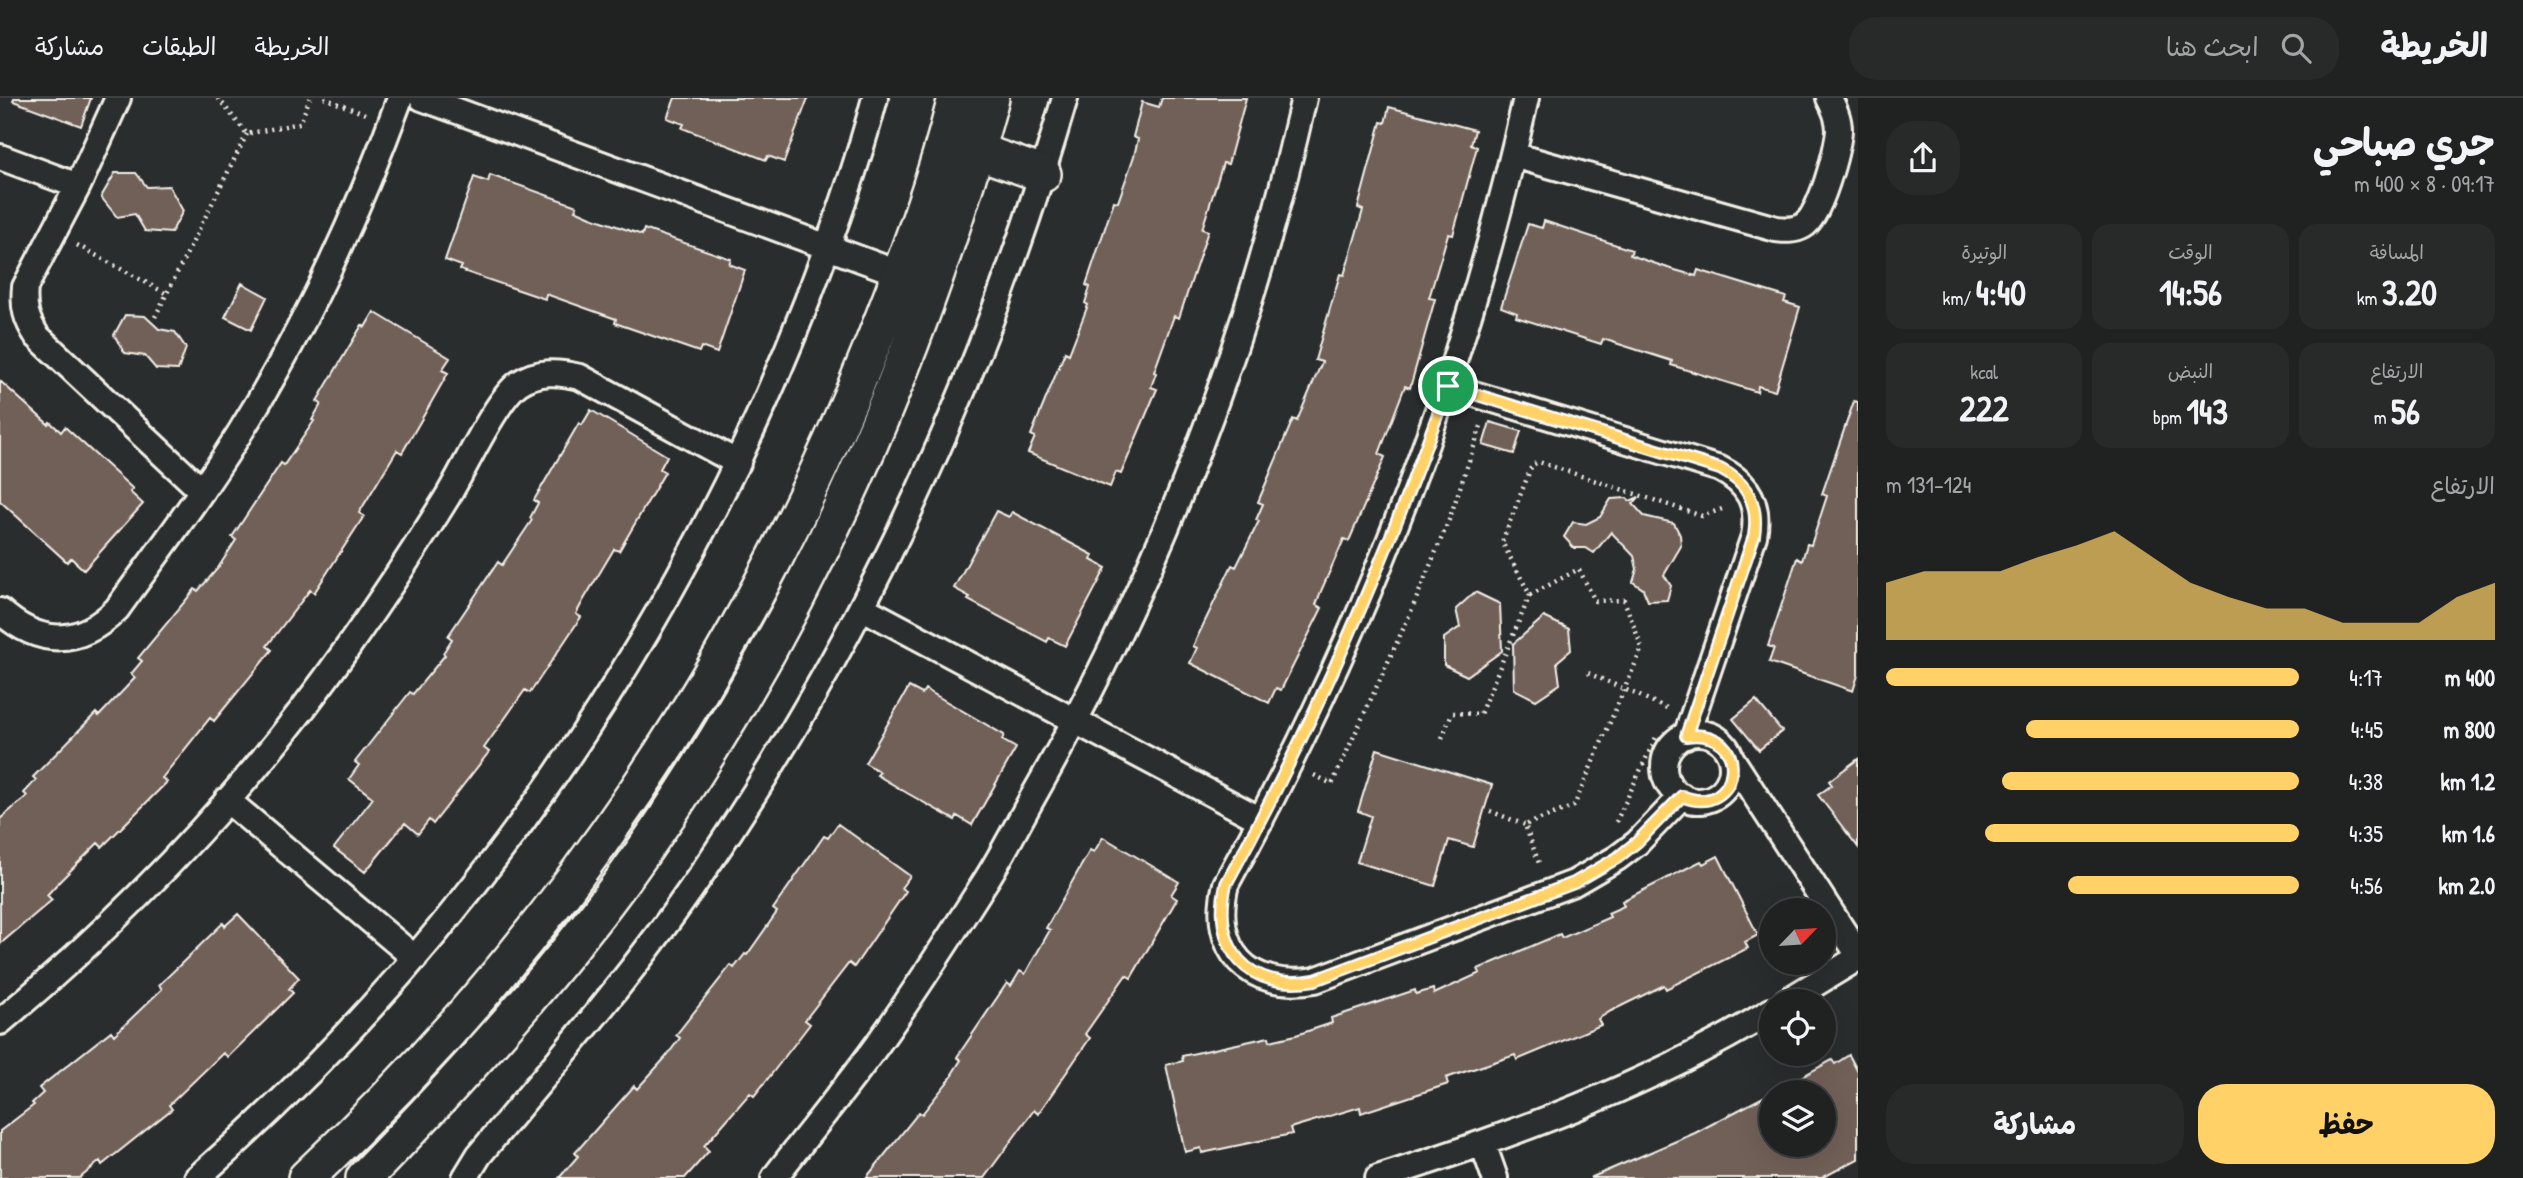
<!DOCTYPE html>
<html lang="ar">
<meta charset="utf-8">
<style>
:root{--surface:#202222;--page:#282a2a;--text:#f1f3f6;--muted:#a2a4a5;--line:#3d3f40;--accent:#ffd166}
body{margin:0;font-family:"Patrick Hand","Playpen Sans Arabic",sans-serif;background:var(--page);color:var(--text);direction:rtl;height:100vh;display:flex;flex-direction:column;font-size:26px;white-space:nowrap}
*{box-sizing:border-box;margin:0}
p{font-size:23px;color:var(--muted)}
.icon{flex:none;width:38px;height:38px;fill:none;stroke:currentColor;stroke-width:2;stroke-linecap:round;stroke-linejoin:round}
.map{position:relative;flex:1;overflow:hidden;direction:ltr}
.sheet{display:flex;flex-direction:column;background:var(--surface);width:665px}
.sheet>*{flex:none}
.needle{width:46px;rotate:65deg}
.controls{position:absolute;left:1759px;top:800px;display:grid;gap:14px}
.controls a{display:grid;place-items:center;width:77px;height:77px;border-radius:50%;background:var(--surface);box-shadow:0 7px 28px #0002,0 0 0 2px var(--line);font-size:35px}
.pin{position:absolute;display:grid;place-items:center;width:60px;height:60px;color:#fff;margin:-30px;border:4px solid #fff;border-radius:50%;box-shadow:0 2px 7px #0007}
.round{display:grid;place-items:center;flex:none;width:74px;height:74px;border-radius:28px;background:var(--page)}
.summary{display:flex;align-items:center;justify-content:space-between;height:119px;padding:0 28px}
h1{font-size:38px;font-weight:700;line-height:52px}
.stats{display:grid;grid-template-columns:repeat(3,1fr);gap:10px;height:119px;padding:7px 28px}
.stats div{display:grid;align-content:center;border-radius:18px;background:var(--page);text-align:center}
.stats b{font-size:35px;font-weight:700}
.stats small{font-size:19px;font-weight:400}
.stats p{font-size:19px}
.chart{height:196px;padding:14px 28px}
.chart p{display:flex;justify-content:space-between}
.chart svg{width:100%;height:126px;margin-top:7px;fill:var(--accent);opacity:.7}
.action{display:flex;gap:14px;margin-top:auto;padding:14px 28px}
.action a{flex:1;height:80px;border-radius:28px;background:var(--accent);color:#111;font-size:28px;font-weight:700;line-height:80px;text-align:center}
.action a+a{background:var(--page);color:var(--text)}
ul{padding:0 28px;list-style:none;font-size:23px}
li{display:grid;grid-template-columns:112px 84px 1fr;align-items:center;height:52px}
li i{height:18px;border-radius:9px;background:var(--accent)}
header{display:flex;align-items:center;gap:42px;box-sizing:border-box;height:98px;padding:0 35px;background:var(--surface);border-bottom:2px solid var(--line)}
header strong{font-size:33px}
nav{display:flex;gap:38px;margin-inline-start:auto;font-size:24px}
.search{width:490px;height:63px;background:var(--page);display:flex;align-items:center;gap:18px;box-sizing:border-box;padding:0 24px;border-radius:28px;color:var(--muted);font-size:26px}
main{display:flex;flex:1;min-height:0}
.map>svg:first-child{display:block}
.building{fill:#716158;stroke:#f4f1e8;stroke-width:2}
.lines{fill:none;stroke-linecap:round;stroke-linejoin:round}
.street-casing{stroke:#f4f1e8;stroke-width:30}
.secondary-casing{stroke:#f4f1e8;stroke-width:40}
.path{stroke:#f4f1e8;stroke-width:4.5;stroke-dasharray:2 5;stroke-linecap:butt}
.street{stroke:#2a2d2e;stroke-width:24}
.secondary{stroke:#2a2d2e;stroke-width:35}
.route-casing{stroke:#fff;stroke-width:14}
.route{stroke:#ffd166;stroke-width:9}
</style>
<header>
<strong>الخريطة</strong>
<div class="search"><svg class="icon" aria-label="search" viewBox="0 0 24 24"><circle cx="10" cy="10" r="6"/><path d="M15 15l6 6"/></svg>ابحث هنا</div>
<nav><a>الخريطة</a><a>الطبقات</a><a>مشاركة</a></nav>
</header>
<main>
<section class="sheet">
<div class="summary"><div><h1>جري صباحي</h1><p>09:17 · 8 × 400 m</p></div><a class="round"><svg class="icon" aria-label="share" viewBox="0 0 24 24"><path d="M12 15V3M7 8l5-5 5 5M5 13v7h14v-7"/></svg></a></div>
<div class="stats">
<div><p>المسافة</p><b>3.20<small> km</small></b></div>
<div><p>الوقت</p><b>14:56</b></div>
<div><p>الوتيرة</p><b>4:40<small> /km</small></b></div>
</div>
<div class="stats">
<div><p>الارتفاع</p><b>56<small> m</small></b></div>
<div><p>النبض</p><b>143<small> bpm</small></b></div>
<div><p>kcal</p><b>222</b></div>
</div>
<div class="chart"><p><span>الارتفاع</span>124–131 m</p>
<svg viewBox="0 0 160 44" preserveAspectRatio="none"><path d="M0 44V24L10 20L20 20L30 20L40 15L50 11L60 6L70 15L80 24L90 29L100 33L110 33L120 38L130 38L140 38L150 29L160 24V44z"/></svg>
</div>
<ul>
<li><b>400 m</b>4:17<i style="width:100%"></i></li>
<li><b>800 m</b>4:45<i style="width:66%"></i></li>
<li><b>1.2 km</b>4:38<i style="width:72%"></i></li>
<li><b>1.6 km</b>4:35<i style="width:76%"></i></li>
<li><b>2.0 km</b>4:56<i style="width:56%"></i></li>
</ul>
<div class="action"><a>حفظ</a><a>مشاركة</a></div>
</section>
<div class="map">
<svg width="1858" height="1080" viewBox="0 0 1858 1080">
<rect width="100%" height="100%" fill="#2a2d2e"/>
<filter id="ink" filterUnits="userSpaceOnUse"><feTurbulence type="fractalNoise" baseFrequency=".0143" numOctaves="2"/><feDisplacementMap in="SourceGraphic" scale="14" xChannelSelector="R" yChannelSelector="G"/><feConvolveMatrix kernelMatrix="1 2 1 2 8 2 1 2 1" color-interpolation-filters="sRGB"/></filter>
<g filter="url(#ink)">
<path class="building" d="M14,0H91L81,28L13,3Z
M675,0H808L784,64L768,58L766,62L682,30L684,26L667,20Z
M1162,0H1246L1228,66L1223,65L1202,131L1208,133L1179,220L1174,218L1154,274L1156,275L1151,289L1157,291L1121,376L1116,374L1110,389L1028,355L1035,339L1031,337L1065,254L1069,256L1088,207L1085,205L1090,189L1086,187L1114,103L1118,104L1134,58L1138,41L1133,39L1142,4L1159,9Z
M1389,9L1475,32L1471,47L1477,49L1453,137L1448,136L1429,200L1435,201L1410,290L1405,288L1379,356L1385,359L1349,443L1344,441L1321,493L1316,507L1322,510L1281,592L1276,590L1269,605L1190,565L1197,550L1193,548L1232,467L1236,469L1259,423L1256,422L1263,406L1258,404L1293,321L1297,323L1322,264L1315,262L1340,176L1344,177L1349,161L1363,112L1358,110L1381,24L1385,25Z
M115,75H136L147,89L169,88L183,113L171,135L145,133L135,116L117,119L101,99Z
M490,77L577,108L575,112L591,119L642,137L644,131L731,161L729,166L745,172L717,255L701,249L699,254L615,225L616,221L546,196L545,201L460,172L462,168L445,162L474,79L488,84Z
M1544,123L1632,152L1630,157L1668,170L1696,178L1698,172L1786,199L1784,204L1800,209L1775,293L1758,288L1757,294L1671,267L1672,263L1603,241L1601,246L1516,219L1517,215L1501,209L1528,126L1542,130Z
M242,185L267,199L251,232L225,219Z
M374,214L450,260L442,272L448,275L428,310L402,355L397,352L359,415L364,418L314,495L310,492L267,548L272,552L214,623L210,620L162,680L167,684L102,749L98,745L57,786L47,797L52,802L0,846V721L27,698L24,695L36,682L33,679L96,615L99,618L135,580L131,576L142,563L138,560L195,491L198,493L218,470L236,442L232,439L281,365L284,367L314,323L312,322L321,306L317,303L362,227L365,229Z
M125,217L145,218L159,231L175,234L186,250L178,272L156,271L145,258L125,255L114,237Z
M0,283L48,326L50,324L61,334L65,329L133,391L130,394L143,406L84,472L71,460L67,464L0,403Z
M1854,303L1858,304V577L1853,593L1769,564L1774,550L1768,548L1797,460L1802,463L1807,446L1811,447L1827,398L1822,396Z
M591,312L667,358L660,371L665,374L619,453L614,451L583,503L576,516L581,519L530,595L525,592L484,650L489,654L433,726L429,722L418,736L405,725L365,774L334,750L373,700L349,681L359,667L355,664L410,594L413,596L445,557L443,555L452,541L448,538L498,464L502,467L532,422L530,420L538,405L534,402L579,325L582,327Z
M1490,324L1521,333L1514,356L1483,347Z
M1639,399L1633,406L1644,418L1674,425L1680,437L1681,448L1664,477L1671,488L1667,502L1648,503L1643,491L1633,484L1637,471L1634,458L1611,434L1594,455L1586,450H1574L1564,439L1573,424L1586,426L1600,419L1611,401L1627,400L1630,403Z
M996,413L1009,419L1012,414L1093,457L1091,462L1106,470L1065,548L1049,540L1047,544L968,502L970,499L954,490Z
M1475,494L1500,506L1502,553L1467,578L1444,567V540L1460,529L1456,511Z
M1544,519L1569,531L1571,552L1557,564L1560,586L1536,602L1514,591L1513,546Z
M909,589L922,596L925,591L1004,637L1002,642L1016,650L972,727L957,718L955,722L907,695L877,677L880,674L865,665Z
M1756,602L1782,633L1759,652L1733,621Z
M1377,651L1492,687L1473,749L1449,742L1435,788L1357,764L1371,718L1358,713Z
M1858,661V749L1818,697L1832,687L1829,683Z
M838,726L910,778L901,790L906,793L854,869L849,865L805,922L810,926L770,978L754,998L750,995L704,1048L709,1053L685,1080H559L578,1058L575,1055L634,988L637,991L665,960L680,940L676,937L731,867L734,870L745,856L747,857L777,814L773,811L824,738L828,740Z
M1103,739L1179,784L1171,797L1177,801L1131,880L1126,877L1085,936L1090,940L1038,1016L1034,1012L984,1080H866L919,1014L922,1016L953,977L952,976L961,962L957,959L1007,885L1011,888L1020,873L1025,876L1050,832L1046,830L1090,752L1094,754Z
M1718,758L1758,837L1745,844L1748,850L1666,891L1664,887L1611,913L1598,921L1601,927L1517,962L1515,957L1446,980L1448,986L1361,1015L1360,1009L1290,1030L1292,1036L1202,1055L1201,1050L1185,1054L1166,967L1183,963L1182,958L1269,939L1270,943L1296,937L1332,925L1331,920L1415,892L1416,896L1433,891L1434,896L1480,875L1478,871L1560,836L1562,840L1610,819L1608,815L1624,808L1622,803L1701,763L1703,766Z
M238,816L299,880L289,891L293,895L228,959L223,955L169,1007L172,1011L102,1067L100,1063L80,1080H0V1033L34,1007L32,1005L43,995L39,990L111,933L114,937L162,891L159,887L185,862L223,825L225,828Z
M1849,957L1858,974V1061L1822,1080H1590L1695,1035L1771,995V1046H1824V994H1774L1832,962L1835,966Z"/>
<g class="lines">
<defs>
<path id="street" d="M118,0L78,88L25,189C23,209 26,221 37,238L202,393
M422,0L901,176
M1526,0C1465,276 1363,539 1226,786C1210,852 1248,893 1315,882L1574,785L1617,760L1637,745L1682,698
M1513,57L1776,131C1785,132 1794,133 1803,128C1820,119 1838,51 1839,32C1839,20 1834,10 1829,0
M0,59L78,88
M1448,288L1720,371C1748,385 1760,406 1754,438L1686,638
M863,510L1261,722
M0,513C39,548 79,549 117,511C145,472 174,434 201,394C284,274 350,137 400,0
M1664 669a34 34 0 1 1 68 0a34 34 0 1 1-68 0Z
M1731,660L1858,856
M227,702L415,860
M1787,903L1858,860
M0,924C129,816 249,690 346,552C381,502 414,453 446,401C463,374 496,301 519,285C538,272 559,274 580,279L738,365
M1483,1046L1495,1080
M197,1080C467,844 677,537 807,203C832,137 857,69 875,0
M465,1080L479,1057C555,966 633,876 700,778C865,537 984,280 1065,0
M774,1080C810,1033 848,988 882,940C917,891 950,839 983,787C1002,758 1017,727 1034,697C1158,480 1249,244 1304,0
M1378,1080C1513,1037 1650,987 1771,913"/>
<path id="secondary" d="M977,53L1043,76
M306,1080C555,847 749,559 874,243C905,165 936,82 956,0
M364,1080C455,986 544,889 622,783C793,547 914,280 991,0"/>
</defs>
<use href="#street" class="street-casing"/>
<use href="#secondary" class="secondary-casing"/>
<path class="path" d="M218,0L247,36L300,25L310,0
M324,0L365,16
M77,147L167,196
M155,219L247,36
M1530,497L1579,471L1595,503L1624,502L1642,550L1574,708L1525,727L1540,768
M1588,575L1667,610
M1442,640L1452,615L1480,616L1530,497L1502,444L1532,367L1539,364L1702,418L1725,410
M1314,677L1332,686L1410,516L1449,422L1482,325
M1490,713L1525,727
M1616,724L1657,637"/>
<use href="#street" class="street"/>
<use href="#secondary" class="secondary"/>
</g>
</g>
<g class="lines" filter="url(#ink)">
<defs>
<path id="route" d="M1448,288L1720,371C1748,385 1759,406 1754,438L1686,638C1754,628 1741,723 1682,698L1637,744L1617,760L1574,785L1315,882C1248,894 1211,851 1226,786C1315,625 1386,461 1448,288Z"/>
</defs>
<use href="#route" class="route-casing"/>
<use href="#route" class="route"/>
</g>
</svg>
<div class="controls">
<a><svg class="needle" viewBox="-14 -14 28 28"><path d="M0-13l5 13h-10z" fill="#e53935"/><path d="M0 13l5-13h-10z" fill="#a2a4a5"/></svg></a>
<a><svg class="icon" aria-label="locate" viewBox="0 0 24 24"><circle cx="12" cy="12" r="6"/><path d="M12 2v4M12 18v4M2 12h4M18 12h4"/></svg></a>
<a><svg class="icon" aria-label="layers" viewBox="0 0 24 24"><path d="M12 4l9 5-9 5-9-5zM3 14l9 5 9-5"/></svg></a>
</div>
<div class="pin" style="left:1448px;top:288px;background:#1e9e55"><svg class="icon" aria-label="arrive" viewBox="0 0 24 24"><path d="M6 21V4h12l-3 4 3 4H6"/></svg></div>
</div>
</main>
